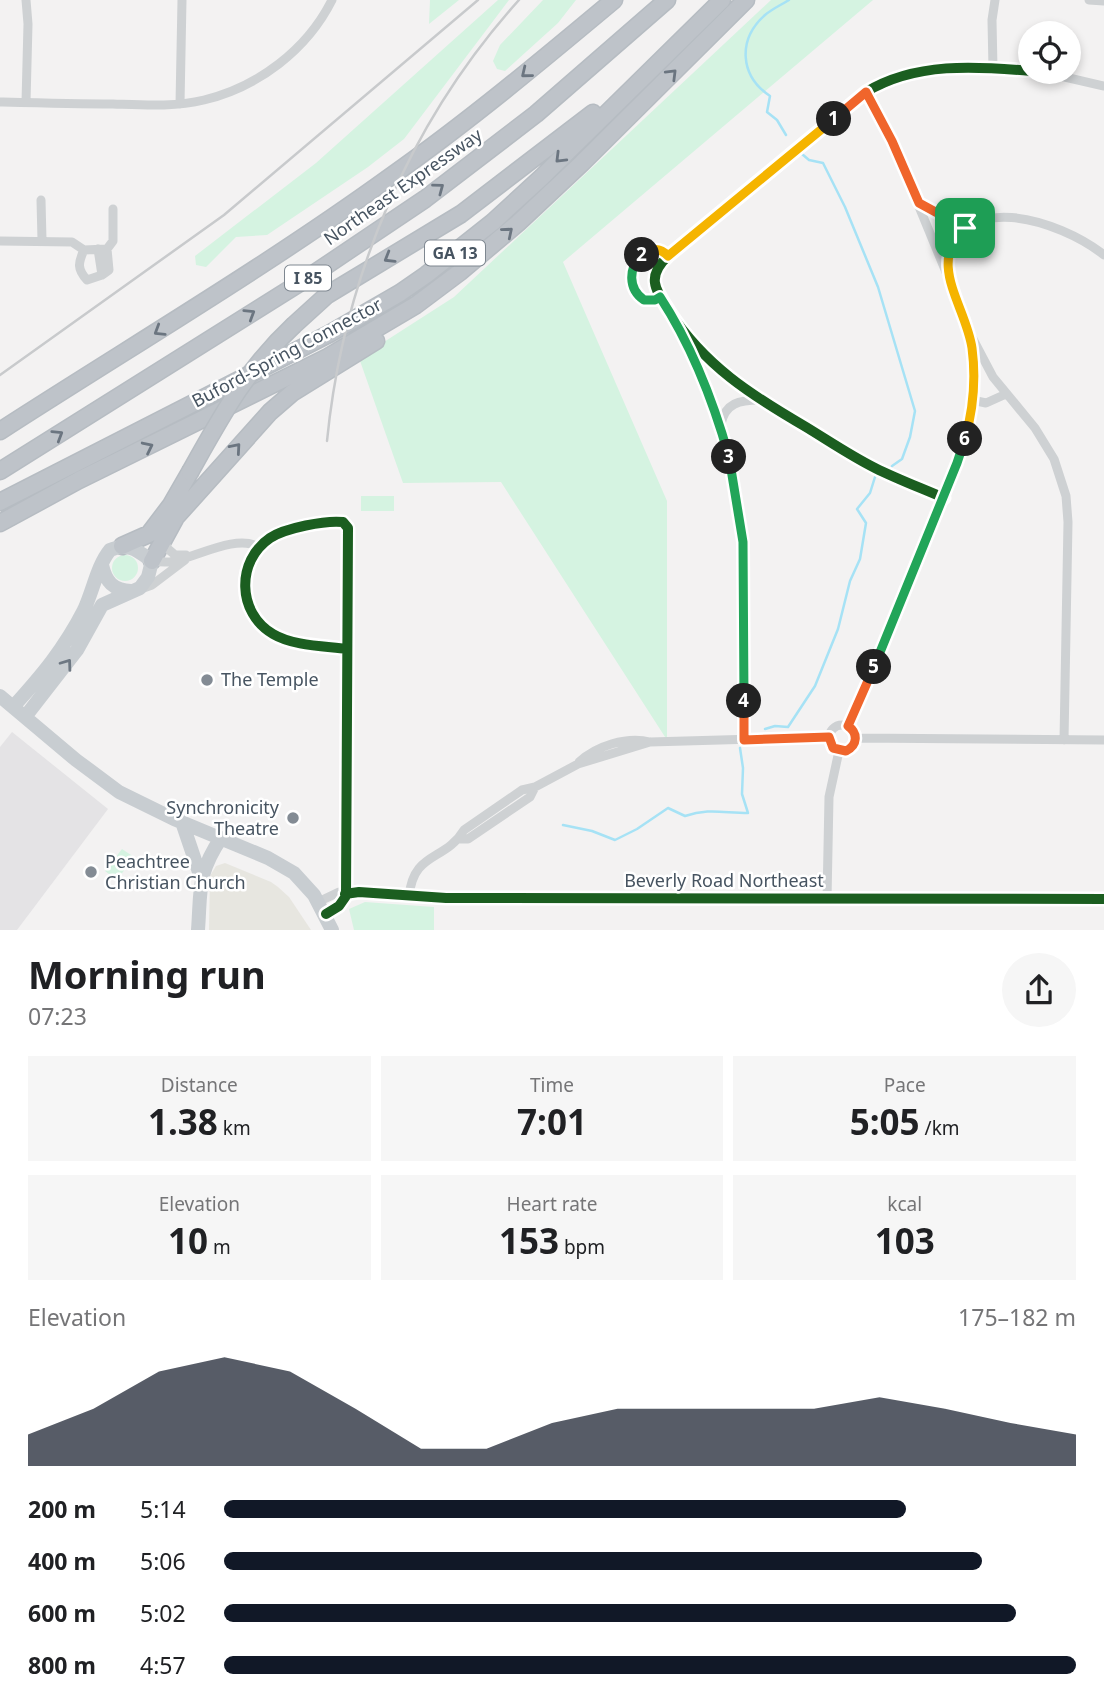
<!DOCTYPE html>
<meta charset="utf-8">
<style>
:root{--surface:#fff;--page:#f6f6f6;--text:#202124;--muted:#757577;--accent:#111827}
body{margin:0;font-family:"Noto Sans",sans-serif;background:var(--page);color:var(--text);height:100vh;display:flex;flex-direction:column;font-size:26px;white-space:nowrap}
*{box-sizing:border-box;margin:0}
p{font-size:23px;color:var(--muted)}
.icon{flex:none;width:38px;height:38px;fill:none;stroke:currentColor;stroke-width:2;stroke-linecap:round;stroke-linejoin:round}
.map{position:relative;height:930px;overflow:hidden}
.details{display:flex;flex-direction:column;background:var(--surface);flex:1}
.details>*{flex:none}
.tools{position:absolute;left:1018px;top:21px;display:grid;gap:14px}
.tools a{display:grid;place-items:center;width:63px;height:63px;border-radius:50%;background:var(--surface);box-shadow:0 4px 10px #0003;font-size:35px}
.pin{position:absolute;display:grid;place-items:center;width:60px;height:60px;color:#fff;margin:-30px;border-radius:14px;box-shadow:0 4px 10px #0006}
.km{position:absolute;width:35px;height:35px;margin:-18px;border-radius:50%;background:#222;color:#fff;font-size:19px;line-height:35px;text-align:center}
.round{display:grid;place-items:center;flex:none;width:74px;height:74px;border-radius:37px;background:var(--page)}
.headline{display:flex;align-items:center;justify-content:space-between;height:119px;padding:0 28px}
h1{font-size:38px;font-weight:700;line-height:52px}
.figures{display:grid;grid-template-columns:repeat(3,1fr);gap:10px;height:119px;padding:7px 28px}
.figures div{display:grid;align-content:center;border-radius:0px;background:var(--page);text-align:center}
.figures b{font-size:35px;font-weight:700}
.figures small{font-size:19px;font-weight:400}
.figures p{font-size:19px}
.chart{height:196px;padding:14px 28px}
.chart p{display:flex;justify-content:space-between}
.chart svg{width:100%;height:126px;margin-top:7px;fill:var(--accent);opacity:.7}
ul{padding:0 28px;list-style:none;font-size:23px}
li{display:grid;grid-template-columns:112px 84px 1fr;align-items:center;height:52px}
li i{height:18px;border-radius:9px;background:var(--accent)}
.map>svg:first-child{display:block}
.commercial{fill:#e7e6e0}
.education{fill:#e4e3e5}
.green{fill:#d5f3e1}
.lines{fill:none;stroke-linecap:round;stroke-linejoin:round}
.stream{stroke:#a6e2f5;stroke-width:2.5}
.highway-casing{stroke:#b6bcc2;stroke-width:19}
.street{stroke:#ced1d3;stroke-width:9}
.primary{stroke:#c8cdd1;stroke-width:14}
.highway{stroke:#bec3c9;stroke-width:16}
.rail{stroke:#c8cacc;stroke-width:2.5}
.highway-bridge-casing{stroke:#b6bcc2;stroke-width:19;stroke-linecap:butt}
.highway-bridge{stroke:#bec3c9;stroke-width:16}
.cycleway-casing{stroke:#fff;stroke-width:15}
.cycleway{stroke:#1b5e20;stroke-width:10}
.oneway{stroke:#6b7580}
.oneway2{stroke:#6e7883}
.split-1-casing{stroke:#fff;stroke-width:14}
.split-2-casing{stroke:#fff;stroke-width:14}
.split-3-casing{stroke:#fff;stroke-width:14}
.split-4-casing{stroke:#fff;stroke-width:14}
.split-5-casing{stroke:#fff;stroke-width:14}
.split-6-casing{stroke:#fff;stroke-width:14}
.split-7-casing{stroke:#fff;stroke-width:14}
.split-1{stroke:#f0652b;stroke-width:9}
.split-2{stroke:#f5b400;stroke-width:9}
.split-3{stroke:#22a559;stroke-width:9}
.split-4{stroke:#22a559;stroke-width:9}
.split-5{stroke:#f0652b;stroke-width:9}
.split-6{stroke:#22a559;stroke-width:9}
.split-7{stroke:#f5b400;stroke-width:9}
.poi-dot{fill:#838b94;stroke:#fff;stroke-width:2.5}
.labels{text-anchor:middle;stroke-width:5;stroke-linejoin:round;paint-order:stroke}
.shield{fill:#fff;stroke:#7e8790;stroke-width:2}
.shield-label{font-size:16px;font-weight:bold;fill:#475461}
.street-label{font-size:18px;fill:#475461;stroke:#fff}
.poi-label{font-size:18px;fill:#475461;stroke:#fff;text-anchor:start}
</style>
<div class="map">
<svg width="1104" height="930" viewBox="0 0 1104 930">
<rect width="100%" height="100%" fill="#f3f2f2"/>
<path class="commercial" d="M225,863L271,882L278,887L289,897L311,930H209L210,876L216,866Z"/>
<path class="education" d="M12,732L108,809L17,930H0V747Z"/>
<path class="green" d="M430,0H459L429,24Z
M498,0H509L404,139L368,167L267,235L236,237L206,267L196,265L195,256L316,163Z
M543,0H576L558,23L505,71L497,69L493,61L500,45Z
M771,0H873L563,262L667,501V740L501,482L403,483L359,358L454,297Z
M361,496H394V511H361Z
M112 568a13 13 0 1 1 26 0a13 13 0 1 1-26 0Z
M122,849L134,857L117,880L105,871Z
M365,902L434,907V930H354L349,909Z"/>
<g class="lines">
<path class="stream" d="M786,135L777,120L767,112L770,96C740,76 737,40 765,15C772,9 781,5 789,0
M802,154L809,160L823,163L845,207L878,287L915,411L910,437L902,459L892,466
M765,729L775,726L788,727L815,686L838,629L850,581L860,559L866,523L857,509L870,493L875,477
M563,825L592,831L615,840L637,829L668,808L685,816C708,808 724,813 748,813L742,794L743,768L740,748"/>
<defs>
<path id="highway" d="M294,325L327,295L461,214L593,113
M0,431C130,347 264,268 390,177C468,122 541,61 614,0
M0,471L306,279L425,199L536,114L667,0
M0,502L329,334L400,293L426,275L493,222L542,177L722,0
M0,523L79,480L328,357L416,305L460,272L518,223L582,163L746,0
M122,546L149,534L171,505L190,472
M152,561L176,517L270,412L292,393L376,341"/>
</defs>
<use href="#highway" class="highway-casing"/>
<path class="street" d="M1089,0L1104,1
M993,69L992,20L995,0
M1043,72L1104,86
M0,102C38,103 75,104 113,104C144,105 175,107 204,100C258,87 307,50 332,0
M26,102L28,24L26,0
M180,104L182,0
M41,200L42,240
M919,203L941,215L978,220
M0,241L72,242L84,250L107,249L109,270L102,275L98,249
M107,249L113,241V209
M84,250C78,263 77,269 87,280L102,275
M947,270C954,185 1060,220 1104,255
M660,297L650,301C619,294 630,247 660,250L668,256
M973,339L993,377L1035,428L1054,459L1066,496L1068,522L1064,740
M686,341C713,395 733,454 740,514C749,589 744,665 744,740
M972,400L986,403L1006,394
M721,424C725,403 740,400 759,400
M944,498C921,488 897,479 875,468C851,456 829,441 806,427C751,395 705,366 669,311C655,289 646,277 668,256L866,92C915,62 976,66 1031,71
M163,540L168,549L175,555H186
M152,561C159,562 167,563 174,561C197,557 236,534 259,547
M141,589L152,585L185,560
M829 738a13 13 0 1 1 26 0a13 13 0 1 1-26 0Z
M847,726L855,713L957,463L969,425L972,403L974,365L969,328L892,141L866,92
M856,738L1104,740
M579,762C596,746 627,736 650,742L829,737
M458,839H468L530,797L535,787
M409,897C413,851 445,862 464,830L522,790L535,787L578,764L650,742
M827,899L829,797L839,751
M318,902L339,892L428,898L1104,899
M326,914L339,906L346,896L348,528L343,522C326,520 285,528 270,538C236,561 237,613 273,634C293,646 324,646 347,649"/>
<path class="primary" d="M102,565C106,582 113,590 131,591
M0,696L76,760L119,792L174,819L268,858L294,873L314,895L332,930
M13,707C42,675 64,649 84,610C93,591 97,566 110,550C129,542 138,551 152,561L148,577L140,588L102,605L77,650L25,717
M182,822L201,878
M198,930C201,889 197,874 221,838"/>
<use href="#highway" class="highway"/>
<path class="rail" d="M0,375L224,215L478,0
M327,441C343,278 410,121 519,0"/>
<defs>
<path id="highway-bridge" d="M190,472C222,415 245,371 294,325"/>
</defs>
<use href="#highway-bridge" class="highway-bridge-casing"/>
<use href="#highway-bridge" class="highway-bridge"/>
<defs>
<path id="cycleway" d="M944,498C921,488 897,479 875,468C851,456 829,441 806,427C751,395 705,366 669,311C655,289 646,277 668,256L866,92C915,62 976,66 1031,71
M345,894L359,892L446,898L1104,899
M326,914L339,906L346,896L348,528L343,522C326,520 285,528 270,538C236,561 237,613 273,634C293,646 324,646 347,649"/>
</defs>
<use href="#cycleway" class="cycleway-casing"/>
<use href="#cycleway" class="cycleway"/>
</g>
<defs><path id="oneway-chevron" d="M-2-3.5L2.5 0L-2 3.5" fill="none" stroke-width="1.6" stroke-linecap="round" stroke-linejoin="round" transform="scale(1.75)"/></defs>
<g class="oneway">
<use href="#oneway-chevron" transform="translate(526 73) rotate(141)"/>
<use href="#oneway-chevron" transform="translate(672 74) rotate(-45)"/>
<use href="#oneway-chevron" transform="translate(560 158) rotate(135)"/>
<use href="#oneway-chevron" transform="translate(439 188) rotate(-37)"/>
<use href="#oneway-chevron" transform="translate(508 232) rotate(-40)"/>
<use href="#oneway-chevron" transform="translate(389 258) rotate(149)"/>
<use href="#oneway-chevron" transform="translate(250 314) rotate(-32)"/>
<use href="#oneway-chevron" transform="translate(159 331) rotate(148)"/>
<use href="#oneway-chevron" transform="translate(58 435) rotate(-32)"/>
<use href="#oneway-chevron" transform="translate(148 447) rotate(-26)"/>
<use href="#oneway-chevron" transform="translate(236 448) rotate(-49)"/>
</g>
<use class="oneway2" href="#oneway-chevron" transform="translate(67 664) rotate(-54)"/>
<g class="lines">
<defs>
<path id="split-1" d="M834,119L866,92L892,141L919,203L941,215L980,220L965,228"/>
<path id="split-2" d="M642,255C651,248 660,247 668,256L834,119"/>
<path id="split-3" d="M642,255C628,268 628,289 644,300H655L660,297C692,346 713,400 729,457"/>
<path id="split-4" d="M729,457L743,542L744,701"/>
<path id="split-5" d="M744,701V740L829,737L833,748L846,751C858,745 858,733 848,726L874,667"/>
<path id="split-6" d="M874,667L957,463L965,439"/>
<path id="split-7" d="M965,439C973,410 976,378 972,348C966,306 926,263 965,228"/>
</defs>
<use href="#split-1" class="split-1-casing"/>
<use href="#split-2" class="split-2-casing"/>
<use href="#split-3" class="split-3-casing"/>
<use href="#split-4" class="split-4-casing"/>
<use href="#split-5" class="split-5-casing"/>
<use href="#split-6" class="split-6-casing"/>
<use href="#split-7" class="split-7-casing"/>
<use href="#split-1" class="split-1"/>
<use href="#split-2" class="split-2"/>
<use href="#split-3" class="split-3"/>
<use href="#split-4" class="split-4"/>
<use href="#split-5" class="split-5"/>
<use href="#split-6" class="split-6"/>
<use href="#split-7" class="split-7"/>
</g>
<g class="poi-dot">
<circle cx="207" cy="680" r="7"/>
<circle cx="293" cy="818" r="7"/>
<circle cx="91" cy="872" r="7"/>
</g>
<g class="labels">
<g class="shield">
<rect x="425" y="240.5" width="60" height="25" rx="5"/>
<rect x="285" y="265.5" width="46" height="25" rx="5"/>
</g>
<g class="shield-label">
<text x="455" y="259">GA 13</text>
<text x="308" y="284">I 85</text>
</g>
<g class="street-label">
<text transform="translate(403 187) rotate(-35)" y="6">Northeast Expressway</text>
<text transform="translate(287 353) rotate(-28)" y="6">Buford-Spring Connector</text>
<text x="724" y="887">Beverly Road Northeast</text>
</g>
<g class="poi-label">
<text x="221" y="686">The Temple</text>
<text x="279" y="814" text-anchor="end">Synchronicity<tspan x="279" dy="21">Theatre</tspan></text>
<text x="105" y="868">Peachtree<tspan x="105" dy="21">Christian Church</tspan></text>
</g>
</g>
</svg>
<div class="tools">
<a><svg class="icon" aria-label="locate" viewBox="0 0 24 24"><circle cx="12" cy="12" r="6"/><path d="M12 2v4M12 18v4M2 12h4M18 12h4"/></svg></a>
</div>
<div class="pin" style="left:965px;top:228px;background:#1e9e55"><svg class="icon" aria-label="arrive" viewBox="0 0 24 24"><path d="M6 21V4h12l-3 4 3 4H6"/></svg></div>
<b class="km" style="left:834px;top:119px">1</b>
<b class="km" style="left:642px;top:255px">2</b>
<b class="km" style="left:729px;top:457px">3</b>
<b class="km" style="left:744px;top:701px">4</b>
<b class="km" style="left:874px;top:667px">5</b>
<b class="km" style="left:965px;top:439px">6</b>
</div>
<section class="details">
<div class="headline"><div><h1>Morning run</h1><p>07:23</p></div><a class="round"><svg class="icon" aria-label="share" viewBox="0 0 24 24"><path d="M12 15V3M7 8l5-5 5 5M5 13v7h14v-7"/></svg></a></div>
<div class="figures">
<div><p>Distance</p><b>1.38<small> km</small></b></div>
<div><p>Time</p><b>7:01</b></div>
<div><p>Pace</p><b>5:05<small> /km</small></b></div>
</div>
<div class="figures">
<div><p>Elevation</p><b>10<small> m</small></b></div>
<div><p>Heart rate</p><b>153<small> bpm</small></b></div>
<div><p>kcal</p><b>103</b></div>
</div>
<div class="chart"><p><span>Elevation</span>175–182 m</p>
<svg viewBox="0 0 160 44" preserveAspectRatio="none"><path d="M0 44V33L10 24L20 11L30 6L40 11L50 24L60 38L70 38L80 29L90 24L100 24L110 24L120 24L130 20L140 24L150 29L160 33V44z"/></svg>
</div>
<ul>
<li><b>200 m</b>5:14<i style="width:80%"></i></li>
<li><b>400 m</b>5:06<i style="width:89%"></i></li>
<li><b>600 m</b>5:02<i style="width:93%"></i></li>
<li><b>800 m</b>4:57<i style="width:100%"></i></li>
</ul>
</section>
